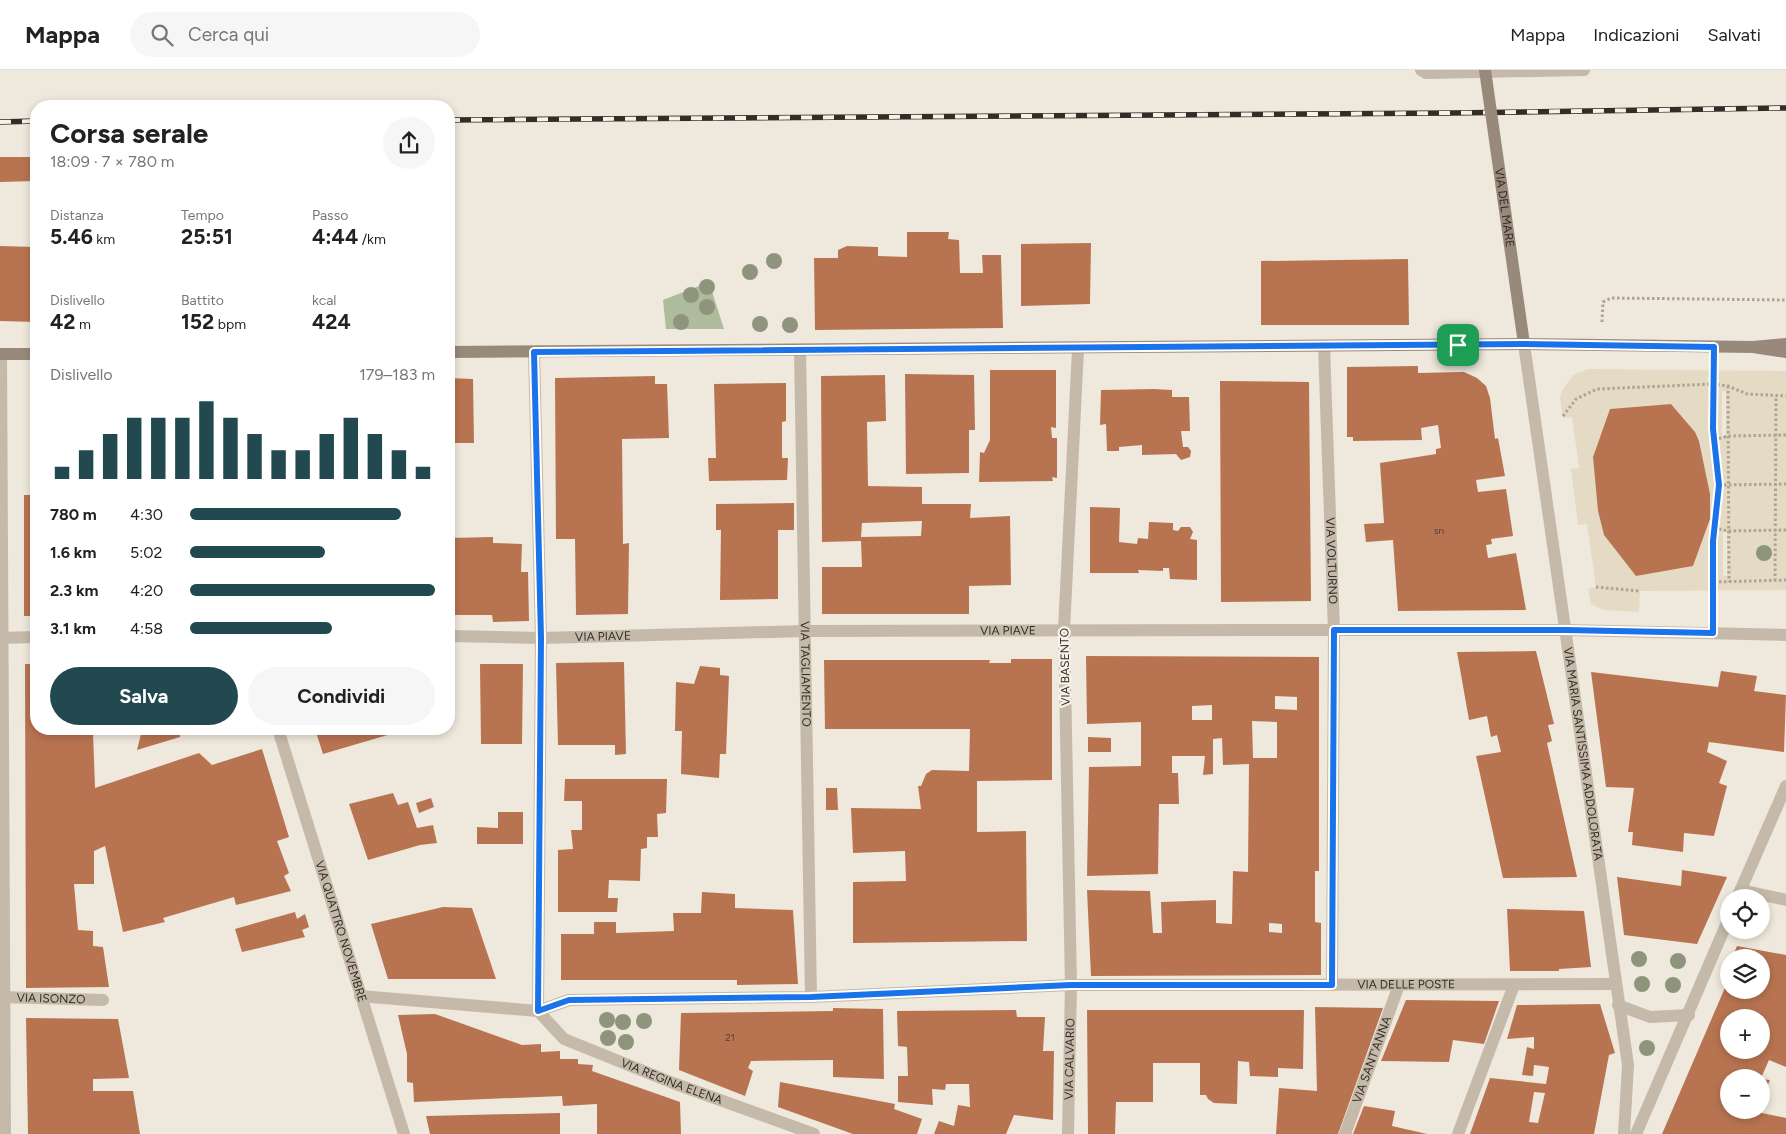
<!DOCTYPE html>
<html lang="it">
<meta charset="utf-8">
<style>
:root{--surface:#fff;--page:#f6f6f6;--text:#222;--muted:#767676;--line:#e0e0e0;--accent:#224850}
body{margin:0;font-family:Figtree,sans-serif;background:var(--page);color:var(--text);height:100vh;display:flex;flex-direction:column;font-size:19px;white-space:nowrap}
*{box-sizing:border-box;margin:0}
p{font-size:16px;color:var(--muted)}
.icon{flex:none;width:28px;height:28px;fill:none;stroke:currentColor;stroke-width:2;stroke-linecap:round;stroke-linejoin:round}
.map{position:relative;flex:1;overflow:hidden}
.drawer{position:absolute;left:30px;top:30px;width:425px;height:635px;display:flex;flex-direction:column;background:var(--surface);border-radius:20px;box-shadow:0 2px 8px #0003}
.drawer>*{flex:none}
.controls{position:absolute;left:1720px;top:819px;display:grid;gap:10px}
.controls a{display:grid;place-items:center;width:50px;height:50px;border-radius:50%;background:var(--surface);box-shadow:0 2px 8px #0003;font-size:25px}
.pin{position:absolute;display:grid;place-items:center;width:42px;height:42px;color:#fff;margin:-21px;border-radius:10px;box-shadow:0 2px 8px #0006}
.round{display:grid;place-items:center;flex:none;width:52px;height:52px;border-radius:26px;background:var(--page)}
.headline{display:flex;align-items:center;justify-content:space-between;height:85px;padding:0 20px}
h1{font-size:28px;font-weight:700;line-height:38px}
.figures{display:grid;grid-template-columns:repeat(3,1fr);gap:8px;height:85px;padding:5px 20px}
.figures div{display:grid;align-content:center}
.figures b{font-size:21px;font-weight:700}
.figures small{font-size:14px;font-weight:400}
.figures p{font-size:14px}
.chart{height:140px;padding:10px 20px}
.chart p{display:flex;justify-content:space-between}
.chart svg{width:100%;height:90px;margin-top:5px;stroke:var(--accent);stroke-width:6}
.cta{display:flex;gap:10px;margin-top:auto;padding:10px 20px}
.cta a{flex:1;height:58px;border-radius:30px;background:var(--accent);color:#fff;font-size:20px;font-weight:700;line-height:58px;text-align:center}
.cta a+a{background:var(--page);color:var(--text)}
ul{padding:0 20px;list-style:none;font-size:16px}
li{display:grid;grid-template-columns:80px 60px 1fr;align-items:center;height:38px}
li i{height:12px;border-radius:6px;background:var(--accent)}
header{display:flex;align-items:center;gap:30px;box-sizing:border-box;height:70px;padding:0 25px;background:var(--surface);border-bottom:1px solid var(--line)}
header strong{font-size:24px}
nav{display:flex;gap:28px;margin-inline-start:auto;font-size:18px}
.search{width:350px;height:45px;background:var(--page);display:flex;align-items:center;gap:12px;box-sizing:border-box;padding:0 18px;border-radius:28px;color:var(--muted);font-size:19px}
.map>svg:first-child{display:block}
.green{fill:#aebc9d}
.plaza{fill:#e5dac4;fill-rule:evenodd}
.building{fill:#b87451;fill-rule:evenodd}
.lines{fill:none;stroke-linecap:round;stroke-linejoin:round}
.path{stroke:#b1a394;stroke-width:3;stroke-dasharray:2.5 2.5;stroke-linecap:butt}
.minor{stroke:#c5b9a9;stroke-width:12}
.tertiary{stroke:#c5b9a9;stroke-width:12}
.secondary{stroke:#99897b;stroke-width:12}
.rail-casing{stroke:#332d28;stroke-width:5.5}
.rail{stroke:#f7f1e7;stroke-width:4;stroke-dasharray:11;stroke-linecap:butt}
.secondary-bridge{stroke:#99897b;stroke-width:12}
.tree{fill:#8f947d}
.route-casing{stroke:#fff;stroke-width:10}
.route{stroke:#1a73e8;stroke-width:6}
.labels{text-anchor:middle;stroke-width:4.5;stroke-linejoin:round;paint-order:stroke}
.number-label{font-size:10px;fill:#543f32}
.street-label{font-size:12px;fill:#332d28;stroke:#f7f1e7}
</style>
<header>
<strong>Mappa</strong>
<div class="search"><svg class="icon" aria-label="search" viewBox="0 0 24 24"><circle cx="10" cy="10" r="6"/><path d="M15 15l6 6"/></svg>Cerca qui</div>
<nav><a>Mappa</a><a>Indicazioni</a><a>Salvati</a></nav>
</header>
<div class="map">
<svg width="1786" height="1064" viewBox="0 0 1786 1064">
<rect width="100%" height="100%" fill="#efe8dc"/>
<path class="green" d="M709,212L724,259H666L663,230Z"/>
<path class="plaza" d="M1588,299L1786,301V520L1640,521L1639,542L1604,540L1591,534L1588,519L1596,517L1587,454L1578,455L1571,399L1579,398L1572,347L1563,348L1560,327L1563,319L1573,305ZM1722,321H1726V366H1722ZM1671,334L1695,362L1699,371L1710,424V449L1693,496L1636,506L1604,465L1598,441L1593,387L1610,339ZM1723,462H1727V506H1723Z"/>
<path class="building" d="M0,87H36V111L0,112Z
M907,162H949L948,169L959,170L960,203H983L982,185H1001L1003,258L815,260L814,188H838V180L847,176L878,177V186L907,187Z
M1091,173L1090,234L1021,236V174Z
M0,176L36,177V252L0,251Z
M1408,189L1409,255H1261V191Z
M1418,296V303L1464,302L1477,308L1486,316L1490,328L1495,369L1498,368L1505,406L1476,410L1478,422L1506,419L1513,466L1491,469L1492,474L1486,475L1488,488L1516,483L1526,540L1398,541L1393,470L1366,472L1364,454L1384,453L1380,393L1436,384V379L1441,378L1438,355L1421,358L1422,370L1353,371V367H1347V297Z
M990,300H1056V358L1051,357L1052,368H1057V408L1052,407L1053,411L979,412L980,382L984,383L990,370Z
M905,304L974,305L975,360H969V403L906,404Z
M885,305L886,351L867,352L868,416L922,417V434H971L970,448L1010,446L1011,515L969,516V544H822V497H862L861,471L822,472L821,306ZM922,451L921,466L861,467L862,453Z
M655,306V314H667L669,368L622,369L623,474L629,473L628,544L576,545L575,469H556L555,308Z
M449,308L473,309L474,373H449Z
M1220,311L1309,312L1311,531L1221,532Z
M786,313V351L782,352V388H788L787,410L709,411L708,388H716L714,314Z
M1154,319L1172,320V327H1189L1190,361H1181L1183,377H1188L1191,381L1190,387L1181,390L1176,384L1142,385V375L1119,377V381H1107L1106,354L1100,355L1101,320Z
M1671,334L1695,362L1699,371L1710,424V449L1693,496L1636,506L1604,465L1598,441L1593,387L1610,339Z
M24,425H36V546H24Z
M794,433V460H778V529L720,530L721,460H716V434Z
M1090,437L1120,438L1119,472L1137,474L1138,468L1148,469L1149,452L1173,453V460L1178,461L1181,457H1190L1193,462L1190,469L1197,470V510L1170,509L1169,498H1163V501L1138,500L1139,503H1090Z
M493,467V473L522,474L521,502H528L529,551L493,552L492,545H449V468Z
M1536,581L1554,654L1548,655L1552,671L1547,673L1577,807L1503,808L1476,686L1501,682L1497,665L1491,667L1487,646L1469,650L1457,582Z
M1086,586L1319,587V801H1315V852L1321,853V905L1091,906L1087,820L1150,821L1153,863H1162L1161,832L1216,830V853L1232,854L1233,801L1248,802L1249,694L1223,695L1222,668L1213,669V704L1203,705L1205,686H1172V703H1178L1179,734H1159L1158,804L1087,806L1089,697L1141,696V652L1087,654ZM1275,626L1297,627V640L1275,639ZM1212,635V650H1192V636ZM1252,651L1277,652V688H1253ZM1269,853L1282,854V863L1269,862Z
M1011,589H1052V710L977,711V762L1026,761L1027,871L853,873V812L906,811L905,781L853,783L851,738L921,739L918,716H921L926,704L932,700L969,701L970,659H825L824,590H990L989,593H1011Z
M624,592L626,684L615,685V675H558L556,593Z
M25,594H36V659H181L180,667L137,680L141,664L93,662L95,718L199,683L212,695L262,679L289,767L277,771L289,803L284,806L291,821L236,835L234,827L163,848L165,852L123,862L105,776L94,781V814H74L78,860L93,861V876L103,877L109,917L26,918Z
M480,594H523L522,674H481Z
M700,596L720,598V605L729,606L726,684H720L719,708L681,704L682,661H675L676,612L694,614Z
M1721,601L1757,606L1754,621L1786,625L1784,682L1709,672L1707,682L1727,691L1719,713L1727,716L1714,766L1684,763L1683,782L1632,775L1633,762H1628L1634,718L1606,717L1591,602L1718,617Z
M315,659H408L323,684Z
M1088,667L1111,668V682H1088Z
M565,709H667L666,743L657,744L658,767H647V778L641,779L640,811L609,810L608,828H618L617,842H558V780L573,779L571,760H582V731H564Z
M826,718H837L838,740H826Z
M393,723L398,735L408,732L417,758L433,755L437,773L420,775L368,790L349,734Z
M431,728L434,737L419,743L416,733Z
M498,742H523V774H477V757L498,758Z
M1682,800L1727,807L1697,874L1624,865L1617,807L1681,816Z
M702,822L735,824V838L793,840L798,914L737,915V910H561V864H594V852H616V863L674,861L673,843H701Z
M443,837L472,838L496,909H388L371,854Z
M1507,839L1584,841L1591,897L1559,899V901H1510Z
M295,842L297,849L305,844L309,857L302,860L305,867L242,882L235,859Z
M1737,876L1786,885V997L1769,990L1761,1008H1729V1040H1758L1757,1042L1786,1048V1064H1662L1727,913L1722,911L1729,896V920H1761V888H1732ZM1729,948H1761V980H1729Z
M1406,930L1499,931L1484,974L1453,970L1449,992L1381,991Z
M1600,934L1615,983L1609,985L1594,1064H1470L1490,1008L1546,1014L1549,997L1534,995L1533,1006L1522,1005L1527,977L1534,979V967L1507,969L1517,935ZM1534,1022L1545,1023L1538,1053L1529,1052Z
M1315,937L1383,938L1338,1064H1276L1279,1018L1317,1021Z
M833,938L883,939L884,1009L833,1007V990L751,991L748,998L753,1001L745,1026L679,1000L681,943L833,941Z
M1016,940L1017,947H1045L1043,981H1054L1053,1050L1014,1045L1006,1064H934L939,1051L954,1056L958,1035L970,1037L969,1014H946L945,1020L932,1019L933,1035L898,1032V1006H908L907,977L898,976L897,941Z
M1087,940H1304L1303,999L1278,998V1007L1250,1006L1249,992L1238,991L1237,1034L1214,1033L1208,1029L1206,1025H1200V993H1153V1032H1116L1115,1064H1088Z
M435,944L522,975L541,974V982L560,981V989H578V994L593,995L592,1001L680,1032L681,1064H597V1034L563,1036L562,1026L414,1032L413,1013L407,1012V984L398,945Z
M26,948L118,949L129,1008L93,1009V1021H133L140,1064H28Z
M1761,1009L1770,1010L1761,1031Z
M780,1012L895,1034L894,1039L922,1049L917,1064H853L778,1037Z
M1364,1036L1395,1041L1392,1056L1427,1064H1353Z
M560,1043V1064H430L426,1046Z"/>
<g class="lines">
<path class="path" d="M1602,252L1603,232L1611,228L1786,230
M1728,316L1729,512
M1563,346L1576,329L1597,319L1713,314L1728,316L1747,324L1786,326
M1714,370L1728,366L1786,365
M1719,415L1786,414
M1714,458L1728,461L1786,460
M1775,511L1776,326
M1714,512L1786,510
M1596,517L1639,521
M1713,540V471L1719,415L1713,359V300"/>
<g class="minor">
<path d="M1421,0L1426,3L1584,0"/>
<path id="s1" d="M1324,276L1334,560L1332,915"/>
<path id="s2" d="M800,280L811,927"/>
<path d="M534,282L541,568L538,941"/>
<path d="M1,284L5,1064"/>
<path id="s3" d="M449,566L541,568L805,561L1334,560H1566L1786,565"/>
<path d="M0,568L36,567"/>
<path id="s4" d="M278,659L404,1064"/>
<path d="M1741,820L1786,830"/>
<path d="M1737,828L1786,716"/>
<path id="s5" d="M360,926L538,941L569,930L811,927L1071,915L1616,914"/>
<path id="s6" d="M0,927L103,930"/>
<path d="M1618,935L1650,947L1689,945"/>
<path id="s7" d="M538,941L564,969L673,1013L814,1064"/>
<path id="s8" d="M1068,1064L1071,915L1064,560L1078,279"/>
<path id="s9" d="M1345,1064L1399,915"/>
<path d="M1458,1064L1514,915"/>
<path d="M1636,1064L1729,848"/>
</g>
<path class="tertiary" id="s10" d="M1524,274L1628,995L1624,1064"/>
<path class="secondary" d="M1786,274L1753,277L1786,282
M449,282L1524,274L1753,277
M0,284H36"/>
<defs>
<path id="rail" d="M449,50L1451,43L1786,38
M0,52L36,51"/>
</defs>
<use href="#rail" class="rail-casing"/>
<use href="#rail" class="rail"/>
<path class="secondary-bridge" id="s11" d="M1485,0L1524,274"/>
</g>
<g class="tree">
<circle cx="774" cy="191" r="8"/>
<circle cx="750" cy="202" r="8"/>
<circle cx="707" cy="217" r="8"/>
<circle cx="691" cy="225" r="8"/>
<circle cx="707" cy="237" r="8"/>
<circle cx="681" cy="252" r="8"/>
<circle cx="760" cy="254" r="8"/>
<circle cx="790" cy="255" r="8"/>
<circle cx="1764" cy="483" r="8"/>
<circle cx="1639" cy="889" r="8"/>
<circle cx="1678" cy="891" r="8"/>
<circle cx="1642" cy="914" r="8"/>
<circle cx="1673" cy="915" r="8"/>
<circle cx="607" cy="950" r="8"/>
<circle cx="644" cy="951" r="8"/>
<circle cx="623" cy="952" r="8"/>
<circle cx="608" cy="968" r="8"/>
<circle cx="626" cy="972" r="8"/>
<circle cx="1647" cy="978" r="8"/>
</g>
<g class="lines">
<defs>
<path id="route" d="M1524,274L1714,277L1713,359L1719,415L1713,471V563L1566,560H1334L1332,915H1071L811,927L569,930L538,941L541,568L534,282Z"/>
</defs>
<use href="#route" class="route-casing"/>
<use href="#route" class="route"/>
</g>
<g class="labels">
<g class="number-label">
<text x="1439" y="464">sn</text>
<text x="730" y="971">21</text>
</g>
<g class="street-label">
<text dy="4" stroke="none"><textPath href="#s11" startOffset="139">VIA DEL MARE</textPath></text>
<text dy="4" stroke="none"><textPath href="#s1" startOffset="215">VIA VOLTURNO</textPath></text>
<text dy="4" stroke="none"><textPath href="#s3" startOffset="559">VIA PIAVE</textPath></text>
<text dy="4" stroke="none"><textPath href="#s3" startOffset="154">VIA PIAVE</textPath></text>
<text transform="translate(1065 597) rotate(-91)" y="4">VIA BASENTO</text>
<text dy="4" stroke="none"><textPath href="#s2" startOffset="324">VIA TAGLIAMENTO</textPath></text>
<text dy="4" stroke="none"><textPath href="#s10" startOffset="414">VIA MARIA SANTISSIMA ADDOLORATA</textPath></text>
<text dy="4" stroke="none"><textPath href="#s4" startOffset="212">VIA QUATTRO NOVEMBRE</textPath></text>
<text dy="4" stroke="none"><textPath href="#s5" startOffset="1049">VIA DELLE POSTE</textPath></text>
<text dy="4" stroke="none"><textPath href="#s6" startOffset="51">VIA ISONZO</textPath></text>
<text dy="4" stroke="none"><textPath href="#s8" startOffset="75">VIA CALVARIO</textPath></text>
<text dy="4" stroke="none"><textPath href="#s9" startOffset="79">VIA SANT'ANNA</textPath></text>
<text dy="4" stroke="none"><textPath href="#s7" startOffset="154">VIA REGINA ELENA</textPath></text>
</g>
</g>
</svg>
<div class="controls">
<a><svg class="icon" aria-label="locate" viewBox="0 0 24 24"><circle cx="12" cy="12" r="6"/><path d="M12 2v4M12 18v4M2 12h4M18 12h4"/></svg></a>
<a><svg class="icon" aria-label="layers" viewBox="0 0 24 24"><path d="M12 4l9 5-9 5-9-5zM3 14l9 5 9-5"/></svg></a>
<a>+</a>
<a>−</a>
</div>
<div class="pin" style="left:1458px;top:275px;background:#1e9e55"><svg class="icon" aria-label="arrive" viewBox="0 0 24 24"><path d="M6 21V4h12l-3 4 3 4H6"/></svg></div>
<section class="drawer">
<div class="headline"><div><h1>Corsa serale</h1><p>18:09 · 7 × 780 m</p></div><a class="round"><svg class="icon" aria-label="share" viewBox="0 0 24 24"><path d="M12 15V3M7 8l5-5 5 5M5 13v7h14v-7"/></svg></a></div>
<div class="figures">
<div><p>Distanza</p><b>5.46<small> km</small></b></div>
<div><p>Tempo</p><b>25:51</b></div>
<div><p>Passo</p><b>4:44<small> /km</small></b></div>
</div>
<div class="figures">
<div><p>Dislivello</p><b>42<small> m</small></b></div>
<div><p>Battito</p><b>152<small> bpm</small></b></div>
<div><p>kcal</p><b>424</b></div>
</div>
<div class="chart"><p><span>Dislivello</span>179–183 m</p>
<svg viewBox="0 0 160 44" preserveAspectRatio="none"><path d="M5 44V38M15 44V30M25 44V22M35 44V14M45 44V14M55 44V14M65 44V6M75 44V14M85 44V22M95 44V30M105 44V30M115 44V22M125 44V14M135 44V22M145 44V30M155 44V38"/></svg>
</div>
<ul>
<li><b>780 m</b>4:30<i style="width:86%"></i></li>
<li><b>1.6 km</b>5:02<i style="width:55%"></i></li>
<li><b>2.3 km</b>4:20<i style="width:100%"></i></li>
<li><b>3.1 km</b>4:58<i style="width:58%"></i></li>
</ul>
<div class="cta"><a>Salva</a><a>Condividi</a></div>
</section>
</div>
